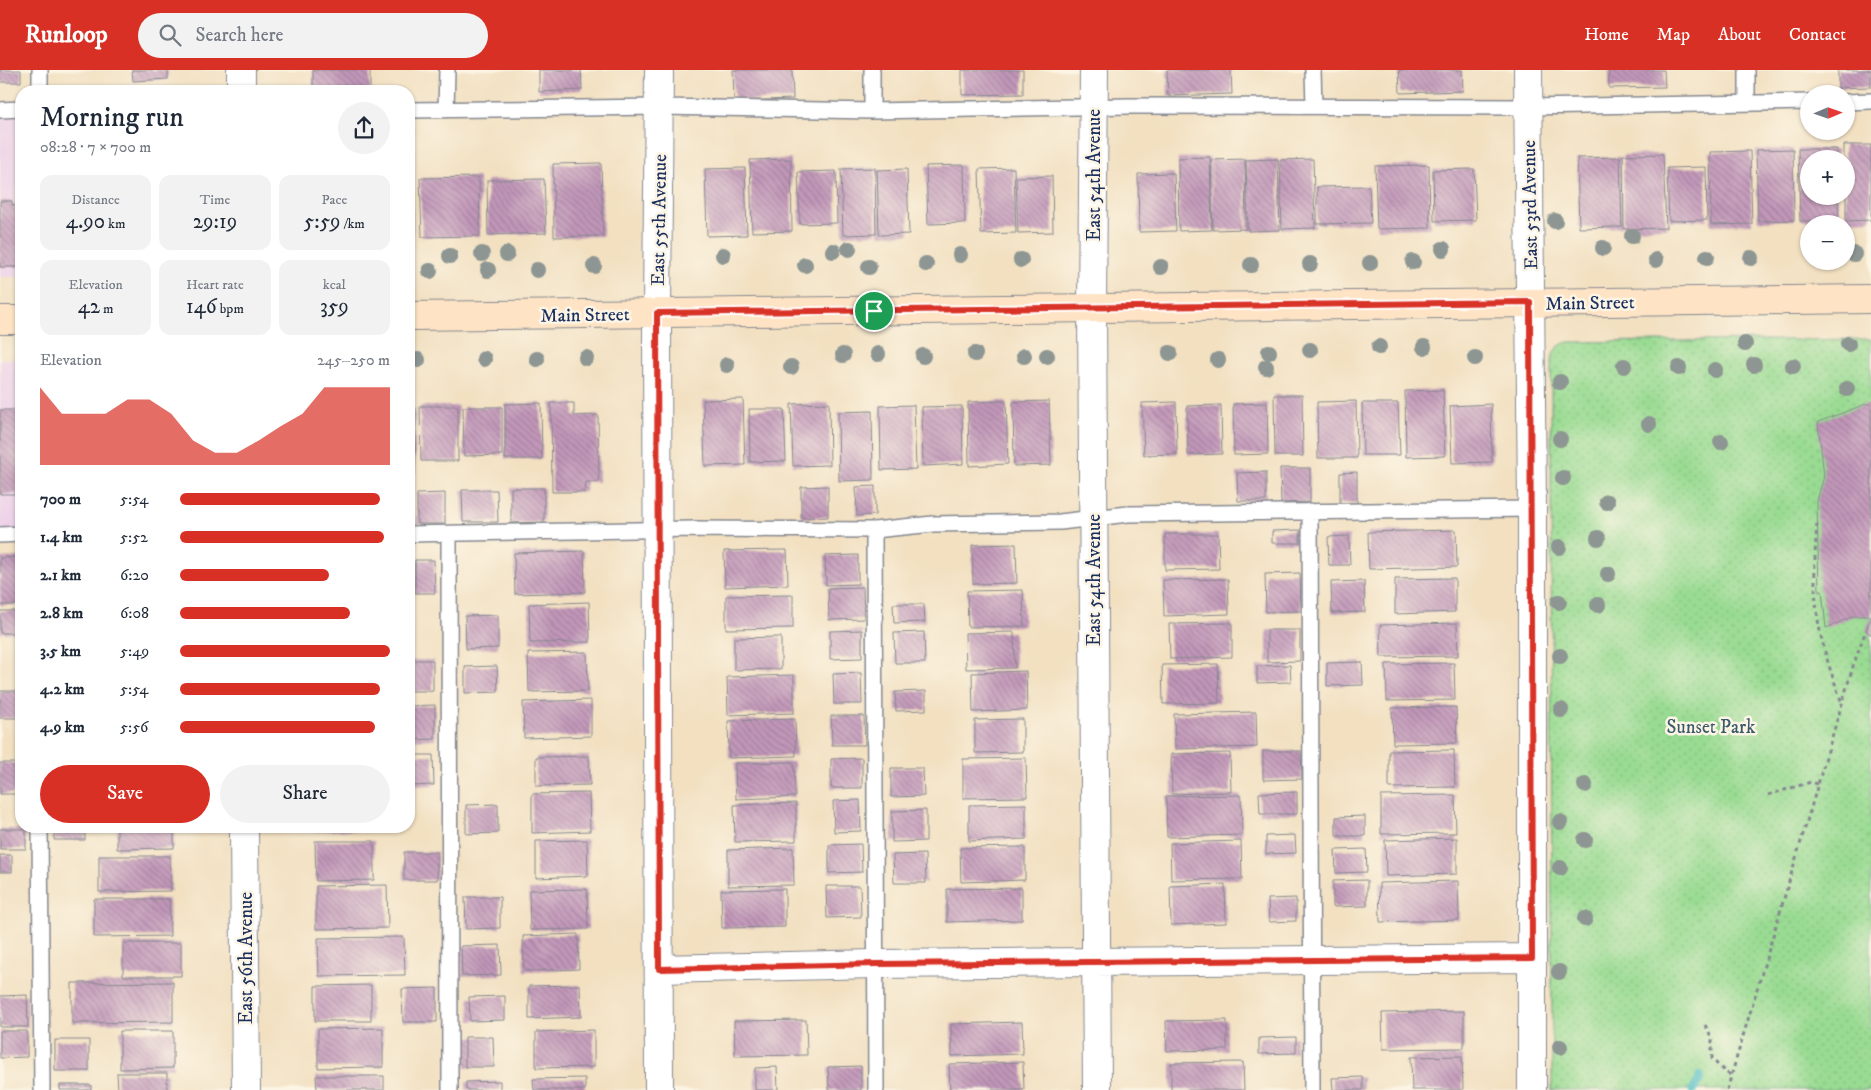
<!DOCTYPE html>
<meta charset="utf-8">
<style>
:root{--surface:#fff;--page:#f2f2f3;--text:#1f2937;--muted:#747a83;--accent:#d93025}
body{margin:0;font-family:"IM FELL DW Pica",serif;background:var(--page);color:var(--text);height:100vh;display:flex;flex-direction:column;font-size:19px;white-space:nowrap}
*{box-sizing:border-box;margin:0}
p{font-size:16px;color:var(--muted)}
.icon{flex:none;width:28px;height:28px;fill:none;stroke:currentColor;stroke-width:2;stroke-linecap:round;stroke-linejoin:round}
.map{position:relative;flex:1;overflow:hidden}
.details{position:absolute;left:15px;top:15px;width:400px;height:748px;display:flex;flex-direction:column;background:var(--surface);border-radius:20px;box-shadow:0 1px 4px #0004}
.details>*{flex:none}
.needle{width:32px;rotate:88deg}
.controls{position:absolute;left:1800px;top:15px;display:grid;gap:10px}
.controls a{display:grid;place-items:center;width:55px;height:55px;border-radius:50%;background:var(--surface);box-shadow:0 1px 4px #0004;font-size:25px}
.pin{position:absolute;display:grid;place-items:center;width:42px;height:42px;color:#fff;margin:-21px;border:2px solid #fff;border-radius:50%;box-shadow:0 1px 5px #0007}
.round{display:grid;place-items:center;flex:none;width:52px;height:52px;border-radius:26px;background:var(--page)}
.headline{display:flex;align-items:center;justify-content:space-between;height:85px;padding:0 25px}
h1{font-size:28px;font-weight:600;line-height:38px}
.figures{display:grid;grid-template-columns:repeat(3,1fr);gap:8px;height:85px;padding:5px 25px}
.figures div{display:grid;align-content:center;border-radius:12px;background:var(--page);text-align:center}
.figures b{font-size:21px;font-weight:600}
.figures small{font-size:14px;font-weight:400}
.figures p{font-size:14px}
.chart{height:140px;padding:10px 25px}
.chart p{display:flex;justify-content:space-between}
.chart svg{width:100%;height:90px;margin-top:5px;fill:var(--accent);opacity:.7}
.primary-button{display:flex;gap:10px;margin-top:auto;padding:10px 25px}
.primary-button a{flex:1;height:58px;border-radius:30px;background:var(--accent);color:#fff;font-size:20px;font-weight:600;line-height:58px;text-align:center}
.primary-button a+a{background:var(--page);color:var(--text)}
ul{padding:0 25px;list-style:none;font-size:16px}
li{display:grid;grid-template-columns:80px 60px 1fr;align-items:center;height:38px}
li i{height:12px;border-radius:6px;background:var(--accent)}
header{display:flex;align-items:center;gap:30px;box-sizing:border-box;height:70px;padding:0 25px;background:var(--accent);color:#fff}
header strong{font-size:24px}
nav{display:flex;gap:28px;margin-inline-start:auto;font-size:18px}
.search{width:350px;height:45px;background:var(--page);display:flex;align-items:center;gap:12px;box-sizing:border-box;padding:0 18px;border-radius:28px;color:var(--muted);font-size:19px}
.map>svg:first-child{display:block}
.built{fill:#edd0e9}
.green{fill:url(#green-dots);stroke:#5a8578}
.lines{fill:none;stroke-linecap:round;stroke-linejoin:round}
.stream{stroke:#4ebdc4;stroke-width:9}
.building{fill:url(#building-back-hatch)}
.service-casing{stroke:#868890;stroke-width:18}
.minor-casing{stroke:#868890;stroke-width:30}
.secondary-casing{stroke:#868890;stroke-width:30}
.path{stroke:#868890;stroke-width:3;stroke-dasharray:4 4;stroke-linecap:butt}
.service{stroke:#fff;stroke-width:15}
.minor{stroke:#fff;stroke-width:28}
.secondary{stroke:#fee4c5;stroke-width:28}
.tree{fill:#8d9692}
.route-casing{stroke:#fff;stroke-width:10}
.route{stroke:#d93025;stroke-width:6}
.labels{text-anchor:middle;stroke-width:5;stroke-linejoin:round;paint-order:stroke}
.street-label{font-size:19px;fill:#1b2f5e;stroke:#fcf5e5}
.park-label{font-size:19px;fill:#3a5a6b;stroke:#fcf5e5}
</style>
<header>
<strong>Runloop</strong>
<div class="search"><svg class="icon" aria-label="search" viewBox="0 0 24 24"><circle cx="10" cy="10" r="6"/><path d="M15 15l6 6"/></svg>Search here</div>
<nav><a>Home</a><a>Map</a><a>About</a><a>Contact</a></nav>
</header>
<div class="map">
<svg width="1871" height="1020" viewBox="0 0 1871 1020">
<defs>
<pattern id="green-dots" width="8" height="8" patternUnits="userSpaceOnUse" patternTransform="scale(1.25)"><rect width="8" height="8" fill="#99db92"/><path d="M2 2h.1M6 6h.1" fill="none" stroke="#83bc80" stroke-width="1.8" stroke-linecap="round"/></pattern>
<pattern id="building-back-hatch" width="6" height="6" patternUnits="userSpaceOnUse" patternTransform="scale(1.25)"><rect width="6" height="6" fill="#c297b9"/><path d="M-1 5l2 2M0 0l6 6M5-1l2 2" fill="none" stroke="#9d7c9a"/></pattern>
</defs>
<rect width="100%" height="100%" fill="#fcf5e5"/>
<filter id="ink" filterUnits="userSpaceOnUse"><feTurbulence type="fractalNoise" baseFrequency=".02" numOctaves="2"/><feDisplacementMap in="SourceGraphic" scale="10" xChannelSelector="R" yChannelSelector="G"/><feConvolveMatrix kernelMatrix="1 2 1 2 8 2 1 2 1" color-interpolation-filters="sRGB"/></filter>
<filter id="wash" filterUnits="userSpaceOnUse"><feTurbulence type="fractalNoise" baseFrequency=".0096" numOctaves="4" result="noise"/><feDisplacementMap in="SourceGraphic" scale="20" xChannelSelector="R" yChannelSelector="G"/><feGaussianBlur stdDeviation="1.12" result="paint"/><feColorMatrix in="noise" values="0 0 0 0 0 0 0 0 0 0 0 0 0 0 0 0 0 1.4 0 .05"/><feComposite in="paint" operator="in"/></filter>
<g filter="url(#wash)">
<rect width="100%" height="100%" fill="#f2e0c1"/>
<path class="built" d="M21,39V207H0V40Z
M0,289H21V464L0,465Z"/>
<path class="green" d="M1871,269V1020H1552L1551,293C1553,281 1557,275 1568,272Z"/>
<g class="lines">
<path class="stream" d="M1693,1020L1699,1012L1700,1005"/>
</g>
<g id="blocks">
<path class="building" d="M0,0H21V12H0Z
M132,0H168V9L133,11Z
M313,0H370V21H313Z
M539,0H581L582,20L539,22Z
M733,0H792L793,29L734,31Z
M962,0H1023V24L962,25Z
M1167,0H1231L1232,24L1168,26Z
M1399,0H1462L1463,21L1400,23Z
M1609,0H1664L1665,17L1609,18Z
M1838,0H1871V17L1838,18Z
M1844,75H1871V150L1846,151V89H1844Z
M1793,79L1794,150L1758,151L1756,80Z
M1798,79H1837V89H1809V126H1838L1839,150L1800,151Z
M1750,81L1752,154L1711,155L1710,82Z
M1663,84L1666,158L1624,159L1623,85Z
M1210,87L1212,160L1179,161L1178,88Z
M1620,87L1622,157L1579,158L1577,88Z
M791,89L792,161L752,162L750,90Z
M1245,89L1246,159L1213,160L1211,90Z
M1278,89L1280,160L1248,161L1246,90Z
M1313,89L1315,158L1282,159L1280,90Z
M601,93L603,166L554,167L553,94Z
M964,95L965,153L928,154L926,96Z
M1429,95L1430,158L1377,159L1375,96Z
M1706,97L1707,150L1669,151L1667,98Z
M745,98L747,165L707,166L705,99Z
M875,98L876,164L843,165L841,99Z
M1014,98L1016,163L981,164L979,99Z
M907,99L909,164L879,165L877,100Z
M1474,99L1476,150L1434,151L1433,100Z
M836,101L837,153L800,154L798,102Z
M1174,103L1176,161L1139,162L1138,104Z
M1052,106L1053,162L1018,163L1016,107Z
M479,107L480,166L422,167L420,108Z
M412,108L413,166H409V109Z
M544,109L546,163L488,165L487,110Z
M1369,116L1371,153L1317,154V117Z
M0,131H12V135H21V197H0Z
M1443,320L1445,386L1406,387L1405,321Z
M1274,325H1302L1303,386H1275Z
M743,329L745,395L705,396L703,330Z
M1006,331L1008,394L969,396L968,332Z
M1049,331L1051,395L1014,396L1013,332Z
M1356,331L1357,388H1318L1317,332Z
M1176,332L1177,384L1144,385L1142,333Z
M541,333L542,389H505V334Z
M551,333H574V346L598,345L599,412H586L585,422H552Z
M829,333L830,395L793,396L791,334Z
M1267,333L1268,384L1234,385L1233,334Z
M1362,333H1398L1400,385H1363Z
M1491,334L1492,392L1452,393L1450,336Z
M1866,334H1871V546H1854L1826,558L1822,521H1819L1817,431L1824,406L1818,352Z
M914,335L916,399L881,400L880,336Z
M1221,335L1222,384L1188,385L1187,336Z
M420,336H458V391H421Z
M962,336L963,394L923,396L922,337Z
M463,337H502V385L464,386Z
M409,338H415V404H409Z
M749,339H784L786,391L750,392Z
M0,340H21V424H0Z
M872,341L873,410L839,411L838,342Z
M1280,398H1310V432L1281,433Z
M1266,402V431H1238L1237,403Z
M1357,402V433H1340V403Z
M828,416V447L801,448V417Z
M875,416V445L857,446L856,417Z
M511,418H544V452L511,453Z
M462,420H497L498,452H463Z
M445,423V454H417V424Z
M1300,460V473H1272V461Z
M1456,460L1457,497L1369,499L1368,462Z
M1165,464H1218L1219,499L1165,500Z
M1349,466L1350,495H1329L1328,467Z
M1016,474L1017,513L973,514L972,475Z
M787,480L788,515L725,517L724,481Z
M584,481L585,522L515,524L514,483Z
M858,485V514L826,515L825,486Z
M21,487V535H0V488Z
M415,490H434L435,523H415Z
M1300,503L1301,541L1266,542L1265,504Z
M1455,508V542L1395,544V509Z
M1228,509L1229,544L1164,546L1163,510Z
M1364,511L1365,542L1332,543L1331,512Z
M863,517L864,549L829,550L828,518Z
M1023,520L1024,556L968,557L967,521Z
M793,525V558L726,559V526Z
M589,532L590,572L530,573L529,534Z
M893,534H924L925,552L894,553Z
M0,541H21V563H0Z
M498,545V578L466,579L465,546Z
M1871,547V565L1866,560Z
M1232,553V587L1170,589L1169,554Z
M1457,553L1458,586L1381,587L1380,555Z
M862,560V588L830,589V561Z
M1267,560H1300V591L1267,592Z
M924,562L925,593H895L894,563Z
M1014,562L1015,598L966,599L965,563Z
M781,567V599L734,600V568Z
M587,582L588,621L529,622L528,583Z
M409,590H433V621H409Z
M1362,592L1363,615L1327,616V593Z
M1454,593L1455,630L1387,631L1386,594Z
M1218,594L1219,633L1163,634L1162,595Z
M1290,595L1291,612L1257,613V596Z
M497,596L498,622L465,623V597Z
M1026,601L1027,640L973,642L972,603Z
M861,603L862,634H834L833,604Z
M794,605V643L728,645L727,607Z
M0,621H21V648H0Z
M926,621V640L896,641L895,622Z
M591,630V666L524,668L523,632Z
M435,635V669L409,670V636Z
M1456,637L1457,673L1393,674L1392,638Z
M1256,642L1257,677L1175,679L1174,644Z
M831,646H864L865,675H832Z
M795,649L796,686L729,688L728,651Z
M1023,649V682L975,683V650Z
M1454,680L1455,717L1389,718V681Z
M1263,681H1301L1302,709L1263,710Z
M1230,683L1231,722L1172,724L1171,684Z
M409,685H433L434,715L409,716Z
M589,686L590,715L536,716V687Z
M862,688V718H831V689Z
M1026,688L1027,727L963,728V689Z
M794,692L795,727L736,729L735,693Z
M0,693H21V724H0Z
M891,698H923L924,726L891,727Z
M1297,722V744H1260L1259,723Z
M589,723L590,761L532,763V724Z
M1241,725L1242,765L1167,767L1166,726Z
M1455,725L1456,763L1381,764V726Z
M860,730L861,761L834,762L833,731Z
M796,733V771L735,772L734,735Z
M498,734V763L466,764V735Z
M1026,734V769L969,771V735Z
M926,740V771L892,772V741Z
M1365,746V766H1336V747Z
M54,756H85V770H54Z
M117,756H174V778L117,779Z
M315,756H388V760L315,761Z
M0,759H26V779H0Z
M1295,765L1296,783L1266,784V766Z
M1457,768V804L1386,806L1385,770Z
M587,770L588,806L536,808V771Z
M315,771H374V810L316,811Z
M1241,771L1242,809L1171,810L1170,773Z
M861,774L862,802L829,803V775Z
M1025,777V810L961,812L960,778Z
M793,778L794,815L728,816V780Z
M1366,779L1367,802L1336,803L1335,780Z
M404,782H437V810H404Z
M925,784L926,813H894L893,785Z
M0,785H12V802H0Z
M99,786H170L171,821L99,822Z
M1367,810V836L1333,837V811Z
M1458,811L1459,850L1380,852L1379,813Z
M1225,814L1226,853L1171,855L1170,816Z
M387,815L388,858L316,859V816Z
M826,816H860L861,847L827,848Z
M1022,818V850L947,852V819Z
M587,819L588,859L530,860L529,820Z
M785,819V857L722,858L721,820Z
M465,827H500V858L466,859Z
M1296,828V851L1269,852L1268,829Z
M94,829H169L170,866L94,867Z
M578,864L579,899L524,901L523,866Z
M404,867L405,905L319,906L318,868Z
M123,873H181V906H123Z
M500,875L501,905L462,906L461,876Z
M173,912V952L72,953V913Z
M371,915V951H315V916Z
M580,915L581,947L529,949V916Z
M437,918V952H403L402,919Z
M27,925L28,957H0V926Z
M505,926V950L470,951L469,927Z
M1464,941V978L1383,979L1382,943Z
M806,950L807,985L735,986L734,951Z
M1227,950V980L1167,981L1166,951Z
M1022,952L1023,984L952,986L951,954Z
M383,958V997L318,998V959Z
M594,960V997L536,998V962Z
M0,961H27V987L0,988Z
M120,961H173V998L120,999Z
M465,967H493L494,997H465Z
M1296,967V983L1259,984V968Z
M55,970H89V1001H55Z
M1462,986L1463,1020H1412L1411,987Z
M1023,992L1024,1020H950L949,994Z
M1243,992L1244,1020H1171V993Z
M861,996V1020H829L828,997Z
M777,997L778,1020H755V998Z
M117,1003H167V1020H118Z
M316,1006H384V1020H317Z
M1363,1007V1020H1333L1332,1008Z
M585,1008V1020H534L533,1009Z
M500,1011V1020H466V1012Z
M60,1015H91V1020H60Z"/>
</g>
</g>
<g filter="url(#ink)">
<use href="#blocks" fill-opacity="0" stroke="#868890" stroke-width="1"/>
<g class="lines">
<defs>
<path id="service" d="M40,0V21
M872,0V41
M1313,0L1314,36
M1747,0V33
M1846,32L1871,31
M0,40L21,39
M409,40L660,37L872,41L1129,36L1528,37L1809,32
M446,40L447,0
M1310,441L1312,1020
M874,460L876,1020
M409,464L694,459L874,460L933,454L1060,452L1128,444L1532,439
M449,464L450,1020
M0,465L21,464
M40,756L42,1020"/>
<path id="minor" d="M1094,0L1092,239L1097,1020
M1528,0L1532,439V1020
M241,21V0
M244,756L246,1020
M659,899L876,894L1532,888
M659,1020L657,243L659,0"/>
<path id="secondary" d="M409,246L1871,229
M0,250H21"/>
</defs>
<use href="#service" class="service-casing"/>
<use href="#minor" class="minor-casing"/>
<use href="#secondary" class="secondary-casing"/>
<path class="path" d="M1817,454C1814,491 1813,529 1821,566C1826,589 1834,611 1842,633
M1768,725L1811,712L1818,714
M1705,955L1712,968V989L1725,1002L1731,1005
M1727,1020L1854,593L1866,560"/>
<use href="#service" class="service"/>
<use href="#minor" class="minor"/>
<use href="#secondary" class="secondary"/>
</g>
<g class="tree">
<circle cx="1555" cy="151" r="8"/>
<circle cx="1632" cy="166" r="8"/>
<circle cx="1603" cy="178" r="8"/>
<circle cx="849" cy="179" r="8"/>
<circle cx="1443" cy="179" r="8"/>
<circle cx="833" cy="181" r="8"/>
<circle cx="482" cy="184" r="8"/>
<circle cx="507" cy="184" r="8"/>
<circle cx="1854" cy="184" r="8"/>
<circle cx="723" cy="185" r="8"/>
<circle cx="960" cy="185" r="8"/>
<circle cx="450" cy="186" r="8"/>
<circle cx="1707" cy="187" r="8"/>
<circle cx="1751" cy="188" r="8"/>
<circle cx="1021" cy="190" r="8"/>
<circle cx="1656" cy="190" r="8"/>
<circle cx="1413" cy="192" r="8"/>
<circle cx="1370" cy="193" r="8"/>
<circle cx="926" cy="194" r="8"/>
<circle cx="1310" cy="194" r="8"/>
<circle cx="805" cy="195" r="8"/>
<circle cx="1251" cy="195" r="8"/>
<circle cx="594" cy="196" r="8"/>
<circle cx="869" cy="197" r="8"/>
<circle cx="1161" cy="197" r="8"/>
<circle cx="488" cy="200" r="8"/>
<circle cx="537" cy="200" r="8"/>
<circle cx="430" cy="201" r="8"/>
<circle cx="1745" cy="274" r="8"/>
<circle cx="1848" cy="274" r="8"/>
<circle cx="1379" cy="277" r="8"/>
<circle cx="1424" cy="277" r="8"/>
<circle cx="1310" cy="280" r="8"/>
<circle cx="1269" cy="282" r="8"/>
<circle cx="1170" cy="283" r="8"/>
<circle cx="878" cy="284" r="8"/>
<circle cx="975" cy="284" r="8"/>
<circle cx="843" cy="285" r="8"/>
<circle cx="923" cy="286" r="8"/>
<circle cx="1024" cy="286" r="8"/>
<circle cx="1047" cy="286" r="8"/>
<circle cx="586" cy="288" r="8"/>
<circle cx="1475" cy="288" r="8"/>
<circle cx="484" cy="289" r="8"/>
<circle cx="537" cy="289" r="8"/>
<circle cx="418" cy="290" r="8"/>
<circle cx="1218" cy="290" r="8"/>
<circle cx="727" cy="295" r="8"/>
<circle cx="1754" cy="295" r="8"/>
<circle cx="1624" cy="296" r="8"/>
<circle cx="1793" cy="296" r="8"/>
<circle cx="791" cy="297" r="8"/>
<circle cx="1266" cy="297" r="8"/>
<circle cx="1679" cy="298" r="8"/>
<circle cx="1715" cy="300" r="8"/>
<circle cx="1560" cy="312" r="8"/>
<circle cx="1847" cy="319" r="8"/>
<circle cx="1649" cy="354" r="8"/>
<circle cx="1560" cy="369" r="8"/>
<circle cx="1721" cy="372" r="8"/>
<circle cx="1563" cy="408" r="8"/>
<circle cx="1607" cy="432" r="8"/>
<circle cx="1598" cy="468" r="8"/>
<circle cx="1559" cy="477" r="8"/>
<circle cx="1608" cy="504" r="8"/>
<circle cx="1559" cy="532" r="8"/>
<circle cx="1598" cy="535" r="8"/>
<circle cx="1560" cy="586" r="8"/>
<circle cx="1561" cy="640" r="8"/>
<circle cx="1585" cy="715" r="8"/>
<circle cx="1560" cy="752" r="8"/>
<circle cx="1585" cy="770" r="8"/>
<circle cx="1560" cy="798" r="8"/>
<circle cx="1585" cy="849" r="8"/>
<circle cx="1559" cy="902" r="8"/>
<circle cx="1560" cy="977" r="8"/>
</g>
</g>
<g class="lines" filter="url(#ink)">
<defs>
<path id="route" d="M1530,232L1532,888L876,894L659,899L657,243Z"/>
</defs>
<use href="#route" class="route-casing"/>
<use href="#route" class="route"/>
</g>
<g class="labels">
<g class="street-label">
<text transform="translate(1093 105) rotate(-90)" y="7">East 54th Avenue</text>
<text transform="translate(1529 135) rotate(-91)" y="7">East 53rd Avenue</text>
<text transform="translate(658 150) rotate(-89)" y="7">East 55th Avenue</text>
<text transform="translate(1590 232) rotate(-1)" y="7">Main Street</text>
<text transform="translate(585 244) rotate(-1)" y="7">Main Street</text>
<text transform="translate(1093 510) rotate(-90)" y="7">East 54th Avenue</text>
<text transform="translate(245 888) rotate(-90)" y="7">East 56th Avenue</text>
</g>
<g class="park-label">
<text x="1711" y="663">Sunset Park</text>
</g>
</g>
</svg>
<div class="controls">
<a><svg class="needle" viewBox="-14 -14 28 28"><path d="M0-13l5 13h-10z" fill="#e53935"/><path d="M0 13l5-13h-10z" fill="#747a83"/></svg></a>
<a>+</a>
<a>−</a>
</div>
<div class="pin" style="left:874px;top:241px;background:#1e9e55"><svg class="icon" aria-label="arrive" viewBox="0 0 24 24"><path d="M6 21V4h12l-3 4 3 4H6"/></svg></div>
<section class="details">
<div class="headline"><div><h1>Morning run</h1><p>08:28 · 7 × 700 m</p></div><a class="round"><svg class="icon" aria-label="share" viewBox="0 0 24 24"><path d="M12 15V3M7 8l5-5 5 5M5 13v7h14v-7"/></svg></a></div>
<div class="figures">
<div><p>Distance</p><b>4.90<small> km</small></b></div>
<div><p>Time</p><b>29:19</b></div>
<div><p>Pace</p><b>5:59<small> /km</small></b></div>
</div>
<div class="figures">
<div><p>Elevation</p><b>42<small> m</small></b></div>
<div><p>Heart rate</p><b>146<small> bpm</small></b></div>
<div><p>kcal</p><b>359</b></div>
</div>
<div class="chart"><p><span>Elevation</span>245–250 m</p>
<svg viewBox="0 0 160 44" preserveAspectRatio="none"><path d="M0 44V6L10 19L20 19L30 19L40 12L50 12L60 19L70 32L80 38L90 38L100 32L110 25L120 19L130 6L140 6L150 6L160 6V44z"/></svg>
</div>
<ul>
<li><b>700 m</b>5:54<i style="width:95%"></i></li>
<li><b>1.4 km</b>5:52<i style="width:97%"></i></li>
<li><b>2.1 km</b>6:20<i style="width:71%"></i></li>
<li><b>2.8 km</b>6:08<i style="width:81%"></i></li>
<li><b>3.5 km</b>5:49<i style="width:100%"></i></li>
<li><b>4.2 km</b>5:54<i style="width:95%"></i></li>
<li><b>4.9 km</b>5:56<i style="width:93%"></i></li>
</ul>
<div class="primary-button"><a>Save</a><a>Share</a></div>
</section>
</div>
